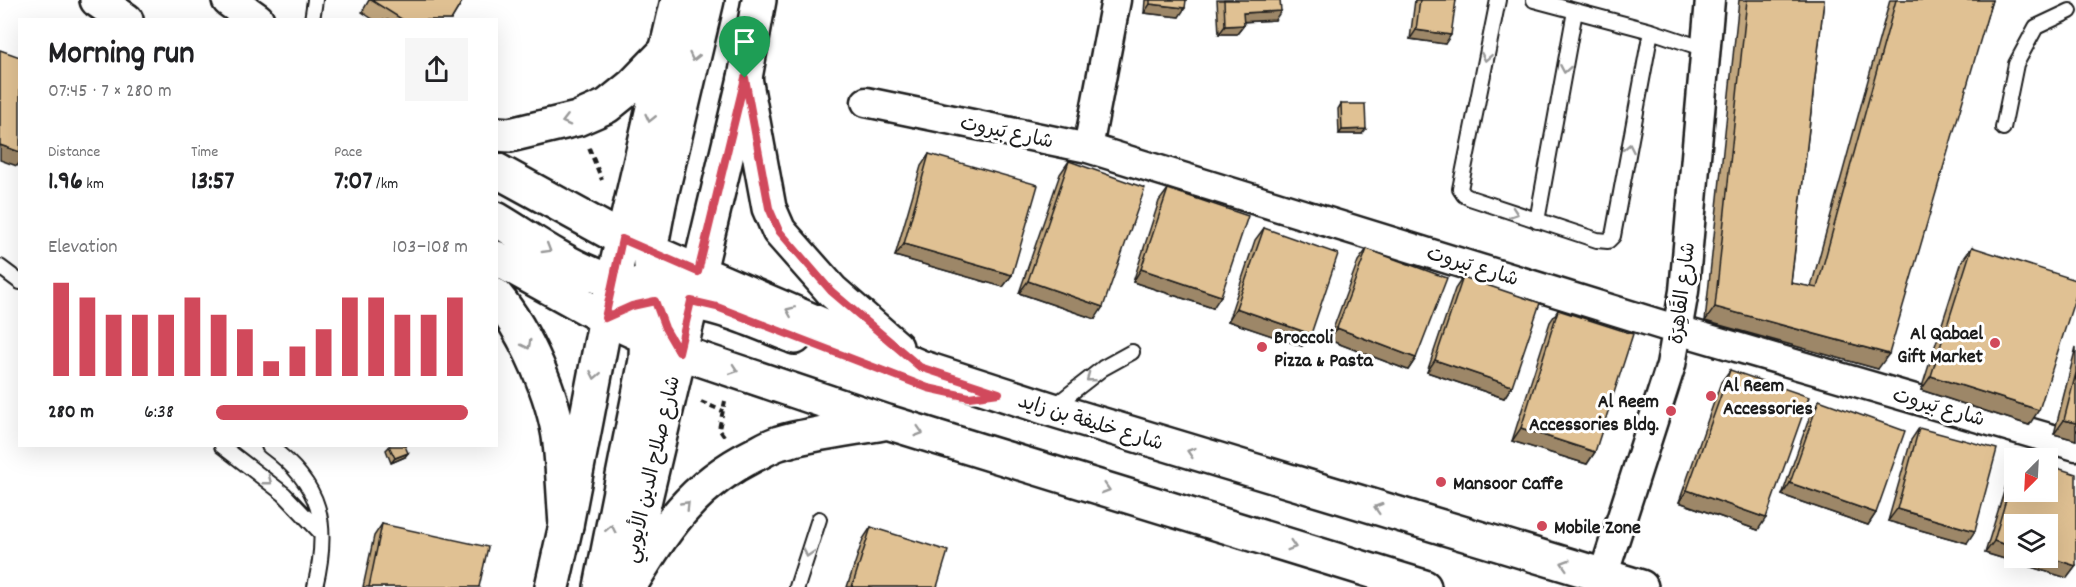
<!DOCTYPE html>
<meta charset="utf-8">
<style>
:root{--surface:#fff;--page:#f6f6f6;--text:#202124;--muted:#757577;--accent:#d1495b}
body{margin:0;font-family:Dekko,"Playpen Sans Arabic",sans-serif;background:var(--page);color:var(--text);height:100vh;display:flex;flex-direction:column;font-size:22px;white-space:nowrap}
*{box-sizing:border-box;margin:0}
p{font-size:20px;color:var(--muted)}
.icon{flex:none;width:33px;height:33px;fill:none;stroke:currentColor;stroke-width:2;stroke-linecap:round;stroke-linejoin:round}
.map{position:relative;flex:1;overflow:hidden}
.details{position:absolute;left:18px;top:18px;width:480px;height:429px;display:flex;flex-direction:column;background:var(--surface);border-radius:0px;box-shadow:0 6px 24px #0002}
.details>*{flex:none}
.needle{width:39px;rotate:204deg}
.controls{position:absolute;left:2004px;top:448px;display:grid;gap:12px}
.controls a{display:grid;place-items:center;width:54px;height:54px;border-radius:0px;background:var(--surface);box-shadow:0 6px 24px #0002;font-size:30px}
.pin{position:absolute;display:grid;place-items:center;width:51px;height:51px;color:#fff;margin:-62px -26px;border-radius:50% 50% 50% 0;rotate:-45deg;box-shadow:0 0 6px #0007}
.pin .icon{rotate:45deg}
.round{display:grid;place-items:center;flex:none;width:63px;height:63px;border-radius:0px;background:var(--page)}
.summary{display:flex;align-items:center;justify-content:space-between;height:102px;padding:0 30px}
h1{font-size:33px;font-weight:800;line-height:45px}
.metrics{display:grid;grid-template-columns:repeat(3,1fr);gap:9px;height:102px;padding:6px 30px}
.metrics div{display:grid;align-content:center}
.metrics b{font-size:26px;font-weight:800}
.metrics small{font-size:16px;font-weight:400}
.metrics p{font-size:16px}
.chart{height:168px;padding:12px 30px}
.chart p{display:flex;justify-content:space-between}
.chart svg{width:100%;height:108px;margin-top:6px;stroke:var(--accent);stroke-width:6}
ul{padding:0 30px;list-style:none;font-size:20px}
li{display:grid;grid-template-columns:96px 72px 1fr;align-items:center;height:45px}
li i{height:15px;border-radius:8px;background:var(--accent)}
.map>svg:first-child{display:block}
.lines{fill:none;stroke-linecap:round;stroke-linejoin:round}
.service-casing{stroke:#1c1c1c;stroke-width:18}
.minor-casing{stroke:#1c1c1c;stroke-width:33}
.tertiary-casing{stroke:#1c1c1c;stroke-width:38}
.primary-casing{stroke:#1c1c1c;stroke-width:38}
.path{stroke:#1c1c1c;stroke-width:4;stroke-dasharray:6 4.5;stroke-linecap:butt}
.service{stroke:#fff;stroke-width:14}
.minor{stroke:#fff;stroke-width:28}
.tertiary{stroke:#fff;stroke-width:33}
.primary{stroke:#fff;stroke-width:33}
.wall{fill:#c1a67e;stroke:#1c1c1c;stroke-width:1.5}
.shaded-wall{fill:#9d8767;stroke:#1c1c1c;stroke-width:1.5}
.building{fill:#e0c193;stroke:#1c1c1c;stroke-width:1.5}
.oneway{stroke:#999}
.route-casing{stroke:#fff;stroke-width:12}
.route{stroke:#d1495b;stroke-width:8}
.poi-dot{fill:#d1495b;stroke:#fff;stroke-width:2}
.labels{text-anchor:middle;stroke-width:6;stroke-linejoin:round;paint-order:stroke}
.street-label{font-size:20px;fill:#1c1c1c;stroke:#fff}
.poi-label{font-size:20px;font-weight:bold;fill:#1c1c1c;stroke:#fff;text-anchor:start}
</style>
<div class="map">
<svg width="2076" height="587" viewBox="0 0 2076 587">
<rect width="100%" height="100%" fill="#fff"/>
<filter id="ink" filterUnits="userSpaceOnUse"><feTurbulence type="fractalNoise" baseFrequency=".0167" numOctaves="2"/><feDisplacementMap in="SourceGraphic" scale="12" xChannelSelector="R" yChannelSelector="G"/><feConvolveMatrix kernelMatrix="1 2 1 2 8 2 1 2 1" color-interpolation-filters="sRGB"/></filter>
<g filter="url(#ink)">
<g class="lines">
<defs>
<path id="service" d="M1498,0L1460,189L1464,195L1470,198L1597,240L1608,241L1613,236L1651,31
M1534,0L1651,31L1705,49
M312,20L315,0
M2003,128L2016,64L2036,27L2070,11
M1537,221L1575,11
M0,267L20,282
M1053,407L1103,368L1132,352
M222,446L284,494L321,533
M269,446C322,485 330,524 315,587
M797,587L819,519"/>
<path id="minor" d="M866,102L1088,148L1678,330L2076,446
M1088,148L1116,0
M1603,576L1671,365L1684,291L1710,0"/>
<path id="tertiary" d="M552,587L566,525L613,281L678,0
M624,587L745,78L759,0"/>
<path id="primary" d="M97,0L126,20
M229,0L257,20
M745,78L769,208L779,231L832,291L896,347
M496,134L510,135L577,119L607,106L633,85L664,53
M496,170L622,239L920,367L1050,409L1641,587
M496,219C547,249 605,297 668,283
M496,258L605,318L679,352L887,422L1424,587
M496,296C526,332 554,396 560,443C563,470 564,498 566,525
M605,318C674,282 729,311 795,337
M662,322L653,294L650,251L659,204L707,0
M601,587L646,360L647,317
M629,587C664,530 691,486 754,455C762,451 770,446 779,443C813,433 849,429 883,423"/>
</defs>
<use href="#service" class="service-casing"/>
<use href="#minor" class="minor-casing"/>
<use href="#tertiary" class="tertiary-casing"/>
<use href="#primary" class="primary-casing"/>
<path class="path" d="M589,148L602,180
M701,402L723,411
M724,436L719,429L725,401"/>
<use href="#service" class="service"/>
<use href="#minor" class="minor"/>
<use href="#tertiary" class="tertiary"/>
<use href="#primary" class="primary"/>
</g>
<path class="wall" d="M369,0H463L451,20H374L362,12Z
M1145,0H1186L1179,17L1144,13Z
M1217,0H1280L1275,20L1243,22L1244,25L1237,34H1219Z
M1415,0H1456L1445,44L1410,39Z
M1739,0H1824L1791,283L1811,287L1890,0H1992L1878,369L1705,321Z
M1341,104L1362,134H1339L1338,109Z
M929,154L1012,275L1003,287L895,256L921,166Z
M1069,161L1095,319L1019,293L1060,174Z
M1168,189L1213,308L1133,282L1159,201Z
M1264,228L1311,334L1302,346L1228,321L1255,240Z
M1972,247L2029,425L1921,390L1962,261Z
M1367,249L1416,358L1408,370L1329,340L1358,261Z
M1463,277L1512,386L1504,398L1427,372L1455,289Z
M1558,310L1595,452L1587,464L1512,441L1550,322Z
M2076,347V440L2054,434Z
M1730,370L1758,530L1679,502L1721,382Z
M1819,400L1876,513L1868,525L1782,495L1811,413Z
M1919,428L1967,543L1888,521L1911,440Z
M390,446L405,457L391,463L386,450Z
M2014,463V492L2076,566L2067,578L1985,553L2011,469Z
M382,524L479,587H363L374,536Z
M871,527L937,587H847L863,539Z"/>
<path class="shaded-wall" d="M1150,4L1185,8L1179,17L1144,13Z
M1281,11L1275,20L1237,22L1243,13Z
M1244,25L1237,34H1219L1225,26Z
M1416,30L1451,35L1445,44L1410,39Z
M1366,129L1362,134H1339L1342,130Z
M0,145L20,152V162L17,166L0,160Z
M904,244L1012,275L1003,287L895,256Z
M1141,269L1221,296L1213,308L1133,282Z
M1028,281L1103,307L1095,319L1019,293Z
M1715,307L1889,354L1878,369L1705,321Z
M1236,308L1311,334L1302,346L1228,321Z
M1337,328L1416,358L1408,370L1329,340Z
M1435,360L1512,386L1504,398L1427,372Z
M1931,376L2039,410L2029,425L1921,390Z
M2064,420L2076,423V440L2054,434Z
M1521,428L1595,452L1587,464L1512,441Z
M408,453L405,457L391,463L395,458Z
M1790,483L1876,513L1868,525L1782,495Z
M1687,490L1766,518L1758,530L1679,502Z
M1897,509L1975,531L1967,543L1888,521Z
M1994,541L2014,547V558L2048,557L2076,566L2067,578L1985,553Z"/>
<path class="building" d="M371,0H463L451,20H403Z
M1150,0H1186L1185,8L1150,4Z
M1224,0H1280L1281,11L1243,13L1244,25L1225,26Z
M1420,0H1456L1451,35L1416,30Z
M1747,0H1824L1791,283L1817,288L1896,0H1992L1889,354L1715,307Z
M0,50L20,57V152L0,145Z
M1341,104H1365L1366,129L1342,130Z
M929,154L1038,185L1012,275L904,244Z
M1069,161L1145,188L1103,307L1028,281Z
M1168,189L1248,216L1221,296L1141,269Z
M1264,228L1338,254L1311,334L1236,308Z
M1972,247L2076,280V295L2039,410L1931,376Z
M1367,249L1447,278L1416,358L1337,328Z
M1463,277L1540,303L1512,386L1435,360Z
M1558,310L1633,334L1595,452L1521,428Z
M1730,370L1809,397L1766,518L1687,490Z
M2076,373V423L2064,420Z
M1819,400L1905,431L1876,513L1790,483Z
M1919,428L1997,449L1975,531L1897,509Z
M389,446H405L408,453L395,458Z
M2048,465L2076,474V566L2048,557V525H2014V547L1994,541L2014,472V492H2048Z
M382,524L488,547L479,587H369Z
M871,527L948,551L937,587H852Z"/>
<defs><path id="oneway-chevron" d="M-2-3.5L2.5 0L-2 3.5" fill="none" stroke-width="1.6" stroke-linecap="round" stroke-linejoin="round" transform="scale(1.5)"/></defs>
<g class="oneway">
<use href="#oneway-chevron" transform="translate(694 57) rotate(103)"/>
<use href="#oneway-chevron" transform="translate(1486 57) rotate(101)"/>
<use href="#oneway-chevron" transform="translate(1565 69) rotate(100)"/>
<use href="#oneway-chevron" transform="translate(650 118) rotate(103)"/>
<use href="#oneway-chevron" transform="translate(566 121) rotate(166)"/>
<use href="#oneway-chevron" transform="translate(1629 148) rotate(-79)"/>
<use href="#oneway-chevron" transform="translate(1514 213) rotate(19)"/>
<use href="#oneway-chevron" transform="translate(547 249) rotate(31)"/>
<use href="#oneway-chevron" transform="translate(790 311) rotate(-157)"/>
<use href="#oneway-chevron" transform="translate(527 345) rotate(63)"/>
<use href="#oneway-chevron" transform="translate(734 370) rotate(19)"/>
<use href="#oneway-chevron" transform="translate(595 375) rotate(101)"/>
<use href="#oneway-chevron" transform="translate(1090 378) rotate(142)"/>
<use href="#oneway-chevron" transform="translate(919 432) rotate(17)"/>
<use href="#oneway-chevron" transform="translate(1191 452) rotate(-163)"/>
<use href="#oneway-chevron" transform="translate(268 481) rotate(38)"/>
<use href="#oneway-chevron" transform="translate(1106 489) rotate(17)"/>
<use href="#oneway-chevron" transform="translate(686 505) rotate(-46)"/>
<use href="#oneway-chevron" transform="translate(1378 508) rotate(-163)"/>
<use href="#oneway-chevron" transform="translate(611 529) rotate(-79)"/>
<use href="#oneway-chevron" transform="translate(1292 546) rotate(17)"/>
<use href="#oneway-chevron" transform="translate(808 553) rotate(107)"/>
<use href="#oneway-chevron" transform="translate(1565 564) rotate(-163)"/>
</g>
</g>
<g class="lines" filter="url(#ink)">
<defs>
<path id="route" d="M745,78L769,208L779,231L831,291L920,367L999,393L969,397L928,388L717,307L691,301L679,352L665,328L655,301L632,306L605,318L622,239L698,272Z"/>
</defs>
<use href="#route" class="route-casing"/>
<use href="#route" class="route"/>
</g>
<g class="poi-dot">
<circle cx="1995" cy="343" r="6"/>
<circle cx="1262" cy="347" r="6"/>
<circle cx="1711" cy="396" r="6"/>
<circle cx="1671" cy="411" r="6"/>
<circle cx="1441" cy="482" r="6"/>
<circle cx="1542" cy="526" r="6"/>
</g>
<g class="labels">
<g class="street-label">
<text transform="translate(1007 131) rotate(12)" y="7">شارع بَيروت</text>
<text transform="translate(1473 265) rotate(17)" y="7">شارع بَيروت</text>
<text transform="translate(1681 293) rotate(-83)" y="7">شارع القَاهِرَة</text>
<text transform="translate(1939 406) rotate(16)" y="7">شارع بَيروت</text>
<text transform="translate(1091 421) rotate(17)" y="7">شارع خليفة بن زايد</text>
<text transform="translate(651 469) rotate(-77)" y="7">شارع صلاح الدين الأيوبي</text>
</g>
<g class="poi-label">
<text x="1983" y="339" text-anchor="end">Al Qabael<tspan x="1983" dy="23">Gift Market</tspan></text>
<text x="1274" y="343">Broccoli<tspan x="1274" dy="23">Pizza &amp; Pasta</tspan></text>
<text x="1723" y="391">Al Reem<tspan x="1723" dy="23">Accessories</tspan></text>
<text x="1659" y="407" text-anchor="end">Al Reem<tspan x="1659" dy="23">Accessories Bldg.</tspan></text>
<text x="1453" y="489">Mansoor Caffe</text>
<text x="1554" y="533">Mobile Zone</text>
</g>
</g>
</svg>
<div class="controls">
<a><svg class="needle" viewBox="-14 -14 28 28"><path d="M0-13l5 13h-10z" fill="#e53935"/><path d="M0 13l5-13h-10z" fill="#757577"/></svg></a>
<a><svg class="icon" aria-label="layers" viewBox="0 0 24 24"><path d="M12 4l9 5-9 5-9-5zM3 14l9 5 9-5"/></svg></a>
</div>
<div class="pin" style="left:745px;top:78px;background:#1e9e55"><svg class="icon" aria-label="arrive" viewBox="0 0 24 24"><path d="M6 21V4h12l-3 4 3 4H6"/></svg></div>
<section class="details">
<div class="summary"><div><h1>Morning run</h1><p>07:45 · 7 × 280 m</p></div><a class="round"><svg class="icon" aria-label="share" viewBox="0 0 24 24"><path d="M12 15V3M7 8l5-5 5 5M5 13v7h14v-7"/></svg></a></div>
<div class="metrics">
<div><p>Distance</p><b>1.96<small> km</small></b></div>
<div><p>Time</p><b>13:57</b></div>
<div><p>Pace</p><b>7:07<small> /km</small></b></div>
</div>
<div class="chart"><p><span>Elevation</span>103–108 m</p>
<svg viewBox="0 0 160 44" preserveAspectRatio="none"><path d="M5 44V6M15 44V12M25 44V19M35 44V19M45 44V19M55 44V12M65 44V19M75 44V25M85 44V38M95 44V32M105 44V25M115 44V12M125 44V12M135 44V19M145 44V19M155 44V12"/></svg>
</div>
<ul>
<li><b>280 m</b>6:38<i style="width:100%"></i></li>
</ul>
</section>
</div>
